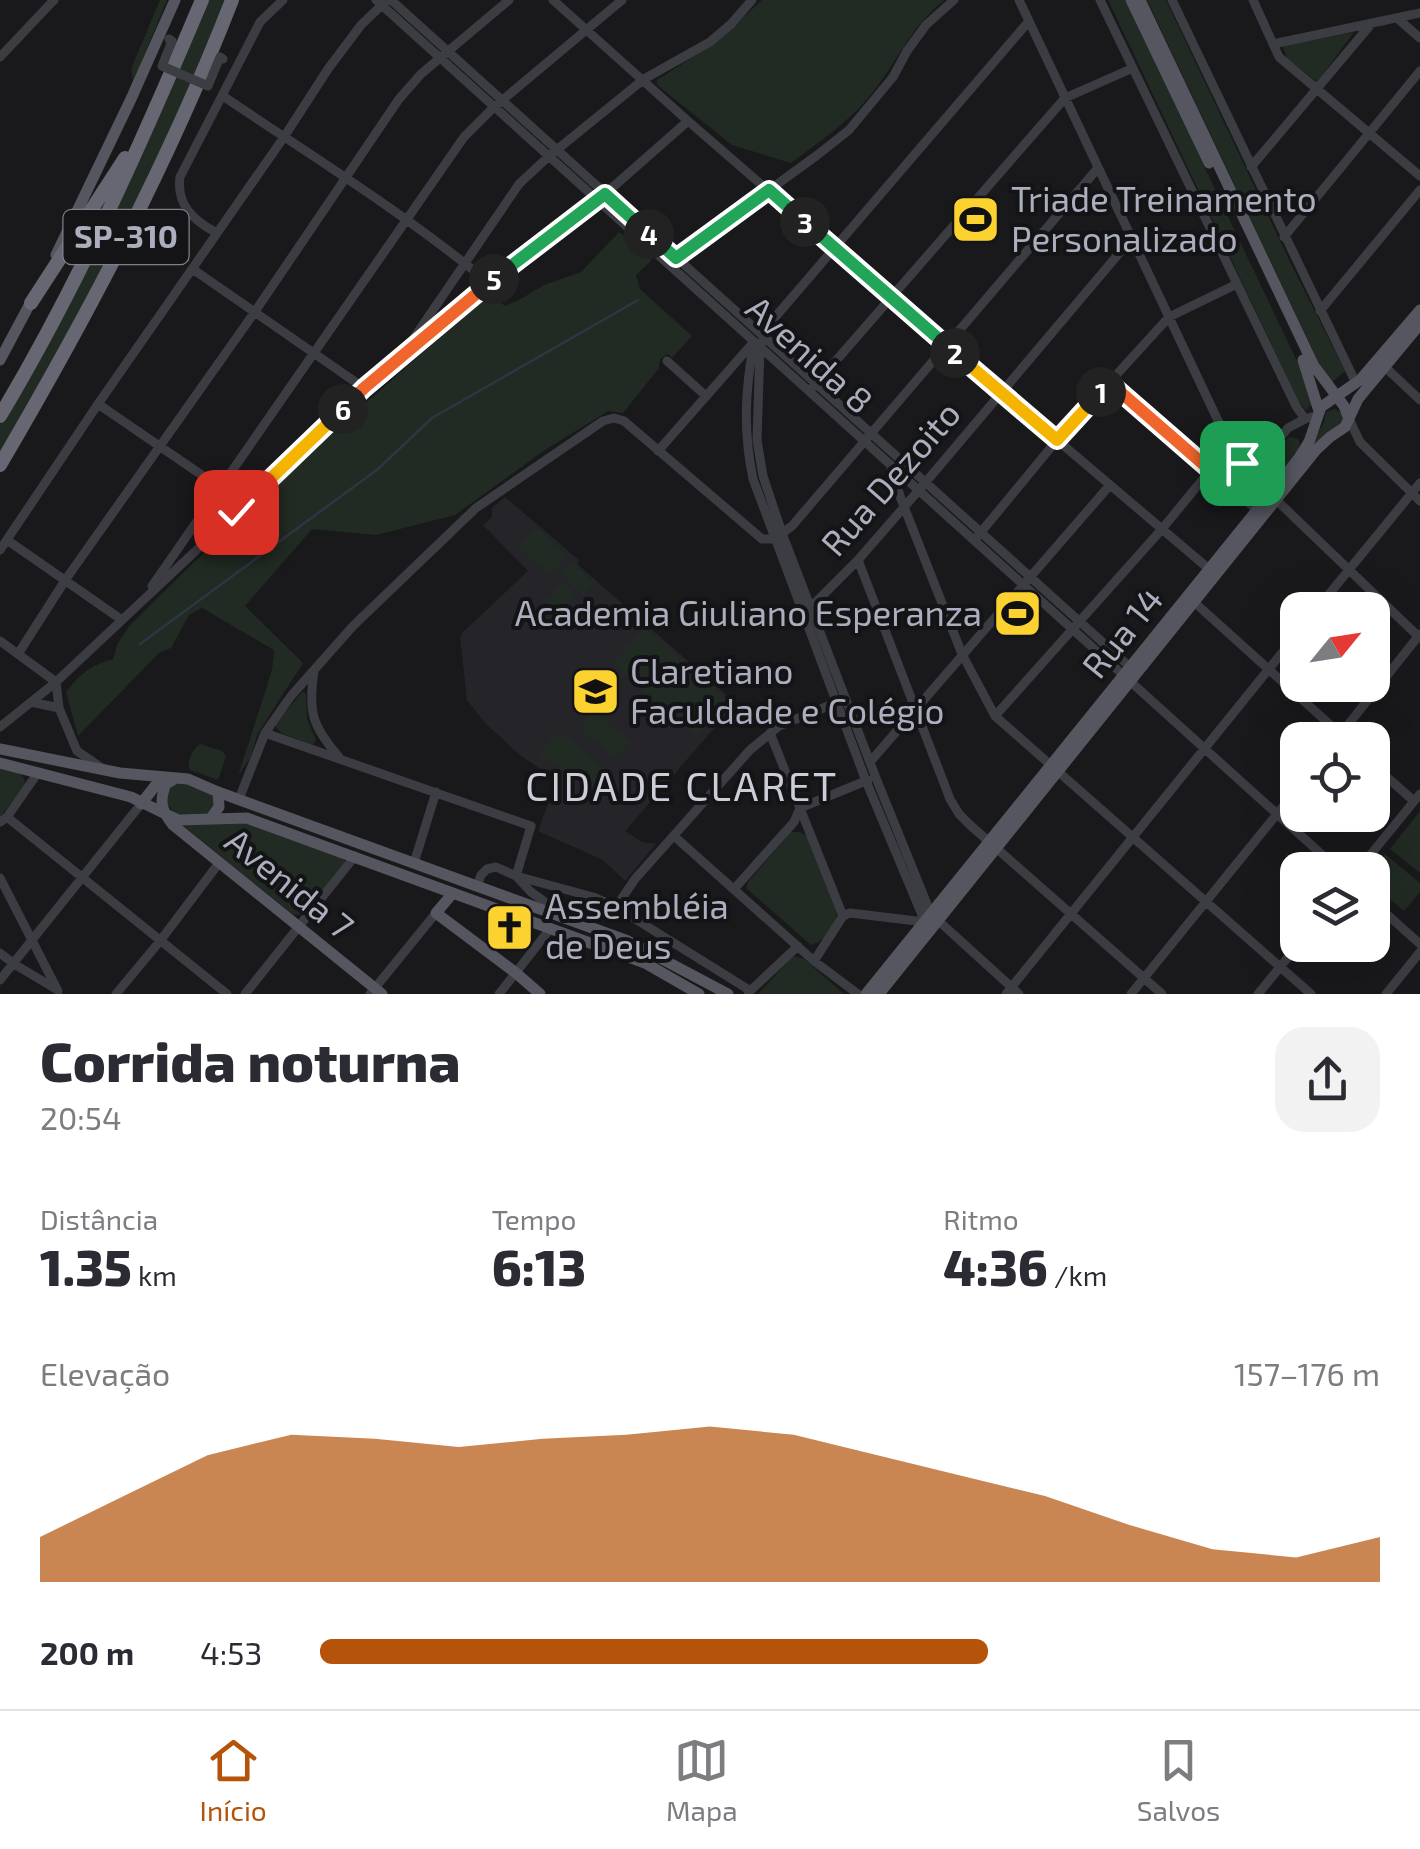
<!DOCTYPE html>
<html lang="pt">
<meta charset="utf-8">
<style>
:root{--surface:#fff;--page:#f2f2f3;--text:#2b2b33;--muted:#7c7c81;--line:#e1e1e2;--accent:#b45309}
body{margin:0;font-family:"Exo 2",sans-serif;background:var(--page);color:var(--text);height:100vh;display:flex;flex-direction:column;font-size:38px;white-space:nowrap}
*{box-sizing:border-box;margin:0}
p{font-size:32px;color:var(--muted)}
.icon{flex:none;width:55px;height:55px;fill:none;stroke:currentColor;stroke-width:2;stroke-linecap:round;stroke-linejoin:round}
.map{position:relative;height:994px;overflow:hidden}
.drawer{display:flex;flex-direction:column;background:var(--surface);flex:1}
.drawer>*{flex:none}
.needle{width:65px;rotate:60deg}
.fabs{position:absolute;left:1280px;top:592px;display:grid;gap:20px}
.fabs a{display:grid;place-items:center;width:110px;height:110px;border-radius:20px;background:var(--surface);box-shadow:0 10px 40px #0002;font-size:50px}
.pin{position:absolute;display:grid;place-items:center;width:85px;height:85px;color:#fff;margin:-42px;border-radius:20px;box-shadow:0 5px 15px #0006}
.km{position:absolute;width:50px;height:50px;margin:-25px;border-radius:50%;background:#222;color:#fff;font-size:28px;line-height:50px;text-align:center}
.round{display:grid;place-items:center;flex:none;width:105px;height:105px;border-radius:30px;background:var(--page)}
.overview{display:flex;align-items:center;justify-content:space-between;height:170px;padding:0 40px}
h1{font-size:55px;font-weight:800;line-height:75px}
.metrics{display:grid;grid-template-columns:repeat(3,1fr);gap:15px;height:170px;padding:10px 40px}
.metrics div{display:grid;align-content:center}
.metrics b{font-size:50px;font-weight:800}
.metrics small{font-size:28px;font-weight:400}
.metrics p{font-size:28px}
.chart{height:280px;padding:20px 40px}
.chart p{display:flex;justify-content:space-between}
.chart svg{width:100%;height:180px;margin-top:10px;fill:var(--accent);opacity:.7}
ul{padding:0 40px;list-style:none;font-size:32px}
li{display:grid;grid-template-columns:160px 120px 1fr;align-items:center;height:75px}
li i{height:25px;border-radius:12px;background:var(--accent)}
.tabs{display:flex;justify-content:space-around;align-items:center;height:140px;border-top:2px solid var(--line);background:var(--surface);font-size:28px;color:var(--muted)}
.tabs a{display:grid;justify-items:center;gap:5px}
.tabs .selected{color:var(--accent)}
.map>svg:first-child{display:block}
.built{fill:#252529}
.green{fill:#212a23}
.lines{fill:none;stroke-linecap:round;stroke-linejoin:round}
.stream{stroke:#2e3641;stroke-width:2.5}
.minor{stroke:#3c3c43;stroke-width:9}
.major{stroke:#565660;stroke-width:11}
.highway{stroke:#666772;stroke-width:14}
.minor-bridge{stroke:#3c3c43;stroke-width:9}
.split-1-casing{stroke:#fff;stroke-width:20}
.split-2-casing{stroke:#fff;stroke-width:20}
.split-3-casing{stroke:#fff;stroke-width:20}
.split-4-casing{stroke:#fff;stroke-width:20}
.split-5-casing{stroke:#fff;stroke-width:20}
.split-6-casing{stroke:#fff;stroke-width:20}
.split-7-casing{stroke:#fff;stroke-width:20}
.split-1{stroke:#f0652b;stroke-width:12}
.split-2{stroke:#f5b400;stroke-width:12}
.split-3{stroke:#22a559;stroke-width:12}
.split-4{stroke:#22a559;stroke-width:12}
.split-5{stroke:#22a559;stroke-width:12}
.split-6{stroke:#f0652b;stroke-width:12}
.split-7{stroke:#f5b400;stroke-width:12}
.labels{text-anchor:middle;stroke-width:8;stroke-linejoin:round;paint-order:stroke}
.shield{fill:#141417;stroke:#7e808a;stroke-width:2.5}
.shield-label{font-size:32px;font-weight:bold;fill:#abaebc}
.poi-label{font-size:35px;fill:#abaebc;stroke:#141417;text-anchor:start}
.street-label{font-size:35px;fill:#abaebc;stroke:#141417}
.quarter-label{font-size:40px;letter-spacing:2.5px;fill:#ccced7;stroke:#141417}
</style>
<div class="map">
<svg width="1420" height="994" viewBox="0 0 1420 994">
<rect width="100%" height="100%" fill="#19191c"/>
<path class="built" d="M505,497L579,560L577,564L736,703L625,831L642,842L656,844L625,881L603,860L538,831L557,780L521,756L484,722L467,700L460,637L462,633L528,571L483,525L492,517V508Z"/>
<path class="green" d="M160,0H167L133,82L131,69Z
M206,0H227L202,62L132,213L0,457V425L20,390Z
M762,0H945C910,26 896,65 868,98C846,124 818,143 791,163L732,145L657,85V80L718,41Z
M1108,0H1125L1304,376L1312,404L1306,410L1299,402Z
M1147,0H1166L1292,266L1345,371L1332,382L1328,380L1318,361Z
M1354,32L1317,82L1287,58L1283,46Z
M619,232L652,258L649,263L636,275L640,289L692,336L672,358L668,354L660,359L659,368L623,413L608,411L545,450L455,515L376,535L312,529L245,606L303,663L258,733L250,758L238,776L272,670L274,650L202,608L189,615L171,648L159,653L78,736L66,692C80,674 91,665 113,659L118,643L130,625C246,510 366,400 490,295L505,306L519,300L544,285L581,272Z
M1335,409L1343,414V420L1340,426L1307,453L1324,422L1326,412Z
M1290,437L1298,439L1300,443L1296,454L1269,485L1255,474L1283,442Z
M1230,458L1267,493L1257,505L1217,471L1218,466Z
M536,527L568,556L550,576L518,548Z
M571,563L594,583L584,595L561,575Z
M563,582L577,594L558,614L545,601Z
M645,627L728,700L695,737L613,663Z
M303,691L306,695L307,719L316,740L313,745L281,733L276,727V723Z
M583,696L597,707L594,711L630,742L615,759L579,729L588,717L575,705Z
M562,733L607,770L614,782L612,787H590L540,757L539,752L554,735Z
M200,744L222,751L226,756L218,780L190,770C186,762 193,748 200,744Z
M0,768L19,773L24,778L25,785L0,817Z
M182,781L213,793L217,800L209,814H176L167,804C166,791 170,787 182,781Z
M1420,811V873L1390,849Z
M248,820L345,857L344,863L305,912L299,915L292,914L184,826L185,822Z
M791,832H800L807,836L837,913C835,926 824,943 811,945L746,888L748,882Z
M1385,854L1420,883V892L1404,911L1373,886L1372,870Z
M793,956L804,959L844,994H758Z"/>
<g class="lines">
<path class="stream" d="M140,644L378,469L432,418L638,300"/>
<path class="minor" d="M376,0L1339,870
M391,0L1130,667
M553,0L688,121L1003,394L1209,569
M1019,0L1230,446L1242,463L1268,492L1420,638
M1100,0L1296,406L1305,419L1318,415
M1172,0L1353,377
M1253,0L1279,57L1420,176
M1397,18L1420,38
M1273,44L1420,13
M0,57L54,0
M223,96C313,157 406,214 489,283
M1251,167L1372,23
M217,233C194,221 176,205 180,177L260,22L283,0
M1284,237L1420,71
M673,260L816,156L849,130L893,77L907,51L926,25L954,0
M194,270L364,388
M1320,311L1420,190
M768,326L760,347L757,440L763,476L782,533L876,778L931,914L1019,994
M765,329L1029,21
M754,342C745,390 743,431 753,479L866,781L925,922L850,913L843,916
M407,348L519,184L548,157L644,79L710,42L731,24L752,0
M667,361L706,396
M1385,367L1420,400
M1110,383L1257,510
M813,387L1065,98L1133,68
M98,404L244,504
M1349,419L1360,442L1420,501
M658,451L752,344
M891,468L901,499L962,654L995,716L1311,994
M1251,473L1288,428L1305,419
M977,537L1057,440L1169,317L1237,284
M7,540L122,620
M0,550L98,404L284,137L328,69L361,25L385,2
M858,560L950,799L959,814L970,825L1162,994
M152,586L464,137L493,108L622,0
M1194,602L1347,740
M809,609L858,560L925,483L1132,238
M1316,610L1420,483
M0,641L56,682
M18,654L66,579L254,313L399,99L421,74L509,0
M314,671C308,712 312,726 339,757
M56,682L59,708L77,751L102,768
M31,702L59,708
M995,716L1162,529L1230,446
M0,727L56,682L285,467L364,388L489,283L605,194L688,121
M265,733L531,826L516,876L531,892L560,913
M770,733L843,916L814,961
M1336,740L1420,634
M870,762L1110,485
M1372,764L1414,801
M239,799L265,733L291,696L353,626L476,508L603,421L614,418L624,421L762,539H774L792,526L1098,168
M7,817L227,994
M0,822L7,817L37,774
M674,836L814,961L858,994
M414,863L436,792
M1358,870L1420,794
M0,878L58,991
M477,886L481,875L487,869L496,867L516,876L593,897L616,907L746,988L750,994
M735,888L794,822L800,808L868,780
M1372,901L1420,944
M616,907L635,879L750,750L779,726L838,702
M0,953L14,964L56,989
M0,980L141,804
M749,992L798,946
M116,994L160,941L219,863
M245,994L355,856
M370,994L436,913
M499,994L550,929
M1006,994L1298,633
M1131,994L1298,788
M1258,994L1298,945
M1386,994L1420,952"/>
<path class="major" d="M1131,0L1209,163
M1140,0L1314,366L1344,406L1349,419
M56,255L131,99L175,0
M0,360L33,298
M1303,360L1319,411
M0,749L120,773L188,779L218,792L628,941L728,994
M0,763L131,797L178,820L247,818L645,963L699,994
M176,778L166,784C159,801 161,810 173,825L382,994
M141,804L155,786L167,780
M211,818L219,807L218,792
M453,893L436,913L516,973L540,994
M866,994L1299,458L1309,442L1321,407L1360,380L1420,310
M879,994L1316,450L1330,437L1345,427L1358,399L1420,324"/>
<path class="highway" d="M31,303L125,158
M0,416C79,284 142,142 202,0
M0,465C88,315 169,162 232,0"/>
<path class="minor-bridge" d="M169,39L172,41L162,66L208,86L220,57L223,59"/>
</g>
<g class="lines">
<defs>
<path id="split-1" d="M1101,392L1110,383L1210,470L1230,446L1242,463"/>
<path id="split-2" d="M955,353L1057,440L1101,392"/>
<path id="split-3" d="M805,222L955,353"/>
<path id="split-4" d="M649,234L676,258L769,190L805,222"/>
<path id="split-5" d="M494,279L605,194L649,234"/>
<path id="split-6" d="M343,409L364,388L494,279"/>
<path id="split-7" d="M236,512L343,409"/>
</defs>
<use href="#split-1" class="split-1-casing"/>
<use href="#split-2" class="split-2-casing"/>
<use href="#split-3" class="split-3-casing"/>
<use href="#split-4" class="split-4-casing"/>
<use href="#split-5" class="split-5-casing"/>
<use href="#split-6" class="split-6-casing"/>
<use href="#split-7" class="split-7-casing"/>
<use href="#split-1" class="split-1"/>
<use href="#split-2" class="split-2"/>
<use href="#split-3" class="split-3"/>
<use href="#split-4" class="split-4"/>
<use href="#split-5" class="split-5"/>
<use href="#split-6" class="split-6"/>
<use href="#split-7" class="split-7"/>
</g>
<defs>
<symbol id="stadium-square" viewBox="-11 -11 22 22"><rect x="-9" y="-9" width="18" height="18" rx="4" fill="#fcd231" stroke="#141417"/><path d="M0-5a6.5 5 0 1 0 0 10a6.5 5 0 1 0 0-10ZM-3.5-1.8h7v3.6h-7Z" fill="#111"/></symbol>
<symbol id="university-square" viewBox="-11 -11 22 22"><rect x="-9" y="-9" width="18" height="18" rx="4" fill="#fcd231" stroke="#141417"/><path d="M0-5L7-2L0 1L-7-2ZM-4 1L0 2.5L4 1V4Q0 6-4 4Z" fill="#111"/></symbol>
<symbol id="church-square" viewBox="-11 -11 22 22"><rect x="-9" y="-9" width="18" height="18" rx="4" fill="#fcd231" stroke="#141417"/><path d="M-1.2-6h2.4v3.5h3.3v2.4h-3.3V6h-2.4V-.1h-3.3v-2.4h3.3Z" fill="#111"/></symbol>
</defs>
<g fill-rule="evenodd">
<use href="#stadium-square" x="948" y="192" width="55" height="55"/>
<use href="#stadium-square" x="990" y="586" width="55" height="55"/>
<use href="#university-square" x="568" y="664" width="55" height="55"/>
<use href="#church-square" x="482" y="900" width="55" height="55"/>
</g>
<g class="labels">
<rect class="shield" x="63.5" y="210" width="125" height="54" rx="8"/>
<g class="shield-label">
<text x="126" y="248">SP-310</text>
</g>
<g class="poi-label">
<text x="1011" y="212">Triade Treinamento<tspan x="1011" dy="40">Personalizado</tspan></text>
<text x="982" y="626" text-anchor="end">Academia Giuliano Esperanza</text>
<text x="630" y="684">Claretiano<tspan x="630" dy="40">Faculdade e Colégio</tspan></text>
<text x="545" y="919">Assembléia<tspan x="545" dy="40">de Deus</tspan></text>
</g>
<g class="street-label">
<text transform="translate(809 355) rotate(42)" y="12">Avenida 8</text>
<text transform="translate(891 479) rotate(-49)" y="12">Rua Dezoito</text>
<text transform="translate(1123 633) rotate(-51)" y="12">Rua 14</text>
<text transform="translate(289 884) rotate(39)" y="12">Avenida 7</text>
</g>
<g class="quarter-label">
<text x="682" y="801">CIDADE CLARET</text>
</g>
</g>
</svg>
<div class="fabs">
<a><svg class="needle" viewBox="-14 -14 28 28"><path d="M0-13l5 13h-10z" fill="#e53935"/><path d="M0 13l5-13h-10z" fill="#7c7c81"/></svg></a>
<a><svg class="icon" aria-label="locate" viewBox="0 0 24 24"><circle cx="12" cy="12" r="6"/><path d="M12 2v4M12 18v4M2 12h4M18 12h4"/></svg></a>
<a><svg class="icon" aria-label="layers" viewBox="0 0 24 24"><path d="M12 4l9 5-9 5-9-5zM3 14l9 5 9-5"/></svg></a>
</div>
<div class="pin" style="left:1242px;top:463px;background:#1e9e55"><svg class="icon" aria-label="arrive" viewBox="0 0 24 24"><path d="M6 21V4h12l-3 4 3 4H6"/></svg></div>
<div class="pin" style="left:236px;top:512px;background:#d93025"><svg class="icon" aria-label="check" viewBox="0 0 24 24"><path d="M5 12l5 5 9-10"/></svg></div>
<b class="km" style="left:1101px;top:392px">1</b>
<b class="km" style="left:955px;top:353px">2</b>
<b class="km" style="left:805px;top:222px">3</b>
<b class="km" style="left:649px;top:234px">4</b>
<b class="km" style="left:494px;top:279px">5</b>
<b class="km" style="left:343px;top:409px">6</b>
</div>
<section class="drawer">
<div class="overview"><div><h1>Corrida noturna</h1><p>20:54</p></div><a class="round"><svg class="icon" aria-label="share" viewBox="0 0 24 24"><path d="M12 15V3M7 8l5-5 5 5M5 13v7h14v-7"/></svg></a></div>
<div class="metrics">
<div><p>Distância</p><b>1.35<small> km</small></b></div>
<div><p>Tempo</p><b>6:13</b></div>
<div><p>Ritmo</p><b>4:36<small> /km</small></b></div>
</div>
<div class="chart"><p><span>Elevação</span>157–176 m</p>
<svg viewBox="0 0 160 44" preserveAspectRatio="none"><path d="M0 44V33L10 23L20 13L30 8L40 9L50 11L60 9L70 8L80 6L90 8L100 13L110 18L120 23L130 30L140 36L150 38L160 33V44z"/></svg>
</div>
<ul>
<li><b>200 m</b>4:53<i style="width:63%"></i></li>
</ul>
</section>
<nav class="tabs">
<a class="selected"><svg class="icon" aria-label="home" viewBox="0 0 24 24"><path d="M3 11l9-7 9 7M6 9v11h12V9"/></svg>Início</a>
<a><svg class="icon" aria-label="map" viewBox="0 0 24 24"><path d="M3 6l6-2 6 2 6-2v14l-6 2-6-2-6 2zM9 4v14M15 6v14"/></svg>Mapa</a>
<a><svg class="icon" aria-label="saved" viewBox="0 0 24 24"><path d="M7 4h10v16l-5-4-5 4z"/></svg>Salvos</a>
</nav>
